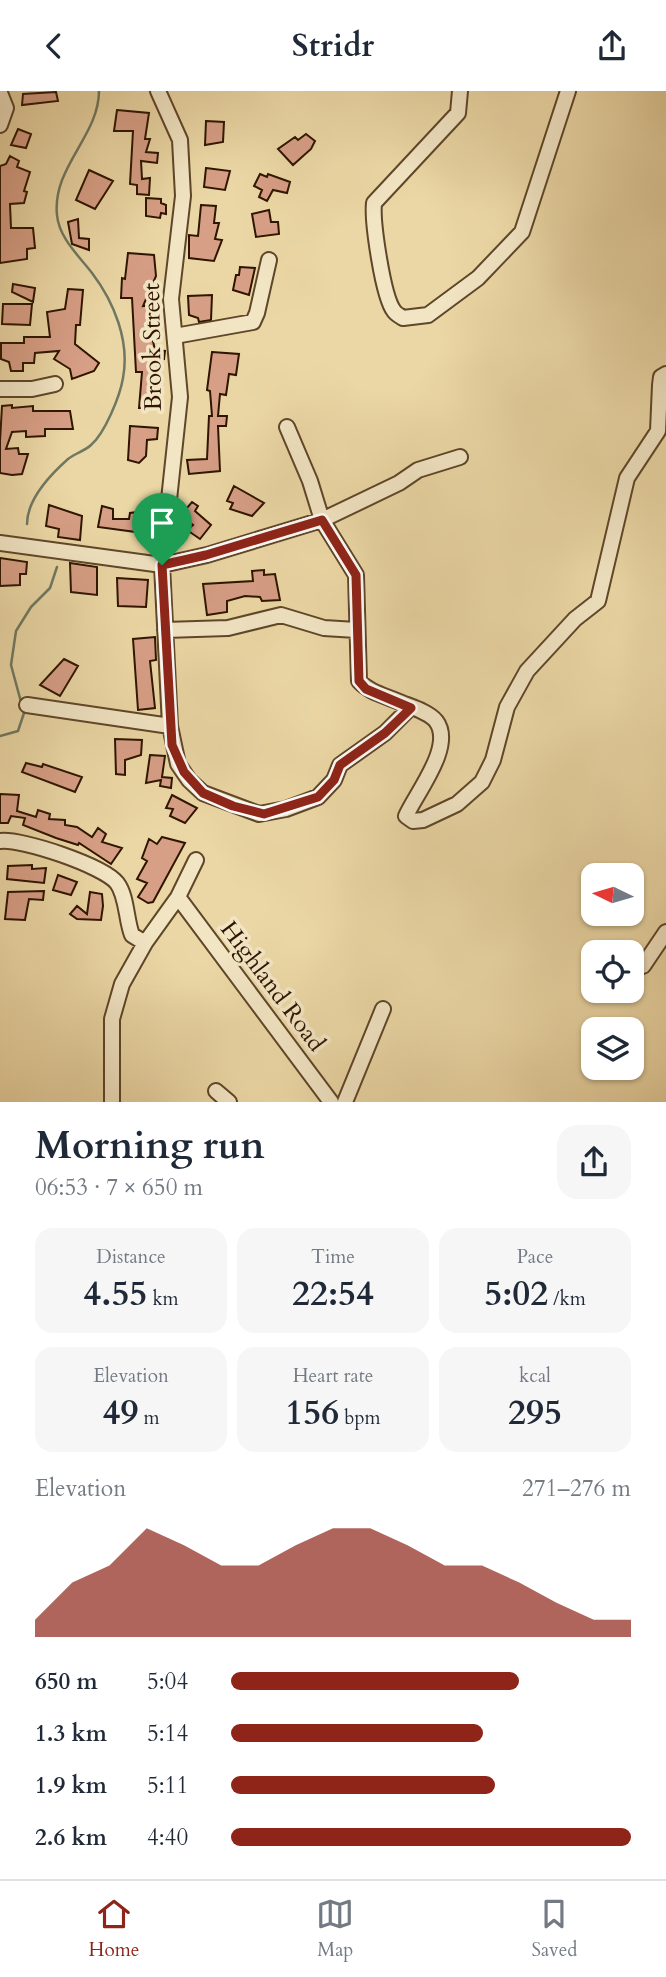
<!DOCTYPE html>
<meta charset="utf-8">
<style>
:root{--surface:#fff;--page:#f6f6f7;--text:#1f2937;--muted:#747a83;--line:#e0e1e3;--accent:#8f2418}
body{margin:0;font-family:Cardo,serif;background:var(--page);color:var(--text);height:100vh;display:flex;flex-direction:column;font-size:26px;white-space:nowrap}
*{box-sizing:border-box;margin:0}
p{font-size:23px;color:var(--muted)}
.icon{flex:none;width:38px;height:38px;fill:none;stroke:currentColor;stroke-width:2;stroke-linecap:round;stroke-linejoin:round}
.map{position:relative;height:1011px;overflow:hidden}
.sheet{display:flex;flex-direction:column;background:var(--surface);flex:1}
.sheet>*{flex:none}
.needle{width:46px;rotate:275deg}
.buttons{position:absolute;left:581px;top:772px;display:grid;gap:14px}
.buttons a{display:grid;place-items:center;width:63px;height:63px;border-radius:14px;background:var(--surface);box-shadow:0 2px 5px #0004;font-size:35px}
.pin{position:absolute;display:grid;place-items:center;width:60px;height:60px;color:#fff;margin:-72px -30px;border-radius:50% 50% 50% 0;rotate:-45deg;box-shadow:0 0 7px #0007}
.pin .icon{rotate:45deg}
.round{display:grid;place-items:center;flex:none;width:74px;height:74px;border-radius:21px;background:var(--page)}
.overview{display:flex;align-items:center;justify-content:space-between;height:119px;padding:0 35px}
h1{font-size:38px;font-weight:700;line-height:52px}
.metrics{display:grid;grid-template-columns:repeat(3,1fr);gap:10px;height:119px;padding:7px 35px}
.metrics div{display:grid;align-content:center;border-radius:18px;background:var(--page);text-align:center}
.metrics b{font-size:35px;font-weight:700}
.metrics small{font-size:19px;font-weight:400}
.metrics p{font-size:19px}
.chart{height:196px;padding:14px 35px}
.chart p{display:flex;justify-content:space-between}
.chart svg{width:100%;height:126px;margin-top:7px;fill:var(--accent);opacity:.7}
ul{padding:0 35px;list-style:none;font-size:23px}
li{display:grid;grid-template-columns:112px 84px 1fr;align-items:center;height:52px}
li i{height:18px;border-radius:9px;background:var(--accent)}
header{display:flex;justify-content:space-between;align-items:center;height:91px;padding:0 35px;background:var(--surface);font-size:32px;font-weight:700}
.tabs{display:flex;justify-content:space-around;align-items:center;height:98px;border-top:2px solid var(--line);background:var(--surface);font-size:19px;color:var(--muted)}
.tabs a{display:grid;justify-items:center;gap:4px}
.tabs .active{color:var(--accent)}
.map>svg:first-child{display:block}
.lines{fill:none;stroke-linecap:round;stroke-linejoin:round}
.stream{stroke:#6f7862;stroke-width:2.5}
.building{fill:#d79f86;stroke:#2f1500;stroke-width:2}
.minor-casing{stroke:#5e4629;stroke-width:18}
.minor{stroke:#f2e5c4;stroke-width:14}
.route-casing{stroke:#fff;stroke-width:14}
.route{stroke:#8f2418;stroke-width:9}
.labels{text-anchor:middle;stroke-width:7;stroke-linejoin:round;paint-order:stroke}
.street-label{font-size:24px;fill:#2f1500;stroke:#f2e5c4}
</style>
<header><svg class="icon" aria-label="back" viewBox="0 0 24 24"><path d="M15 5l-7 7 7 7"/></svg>Stridr<svg class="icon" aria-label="share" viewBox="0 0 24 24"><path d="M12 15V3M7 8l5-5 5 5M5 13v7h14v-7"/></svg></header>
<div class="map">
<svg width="666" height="1011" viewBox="0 0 666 1011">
<rect width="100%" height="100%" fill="#ebd7a5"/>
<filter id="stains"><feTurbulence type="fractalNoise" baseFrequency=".00286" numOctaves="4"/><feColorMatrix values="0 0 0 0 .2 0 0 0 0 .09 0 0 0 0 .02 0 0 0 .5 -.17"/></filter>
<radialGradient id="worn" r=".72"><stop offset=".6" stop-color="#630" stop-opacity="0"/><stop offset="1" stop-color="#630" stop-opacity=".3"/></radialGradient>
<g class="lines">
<path class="stream" d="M27,433C27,408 50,384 68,368C75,362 85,360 91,354C105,342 120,305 123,287C130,250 114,211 92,182C79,165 59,147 57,124C52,76 99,45 99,0
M0,645L18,640L24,622L11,574L16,540L31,516L50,497L57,476"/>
</g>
<path class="building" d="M56,1L58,10L22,14L23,3Z
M117,19L149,22L145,48H150L146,61L158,62L157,72L141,70L142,88L150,87L149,104L137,103V94L130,93L133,40H114Z
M206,30L224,31L223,51L205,54Z
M18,38L31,43L26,57L11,54Z
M306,43L315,50L311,58L293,74L278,58L295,46L298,49Z
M10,65L19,70L17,76L30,81L24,100L27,101L24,112L10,113L11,137H33L35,157L27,158V168L0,172V75L6,73Z
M206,77L230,80L225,99L204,96Z
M89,79L113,90L95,118L76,109Z
M260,83L267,86L268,83L290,91L287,102L273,99L267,110L259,106L262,99L254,95Z
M146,107L161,108V112L166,114V123L161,122L160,127L146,125Z
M201,114L216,115L214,132H219L215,148L222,149L214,170L189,167V144L198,145Z
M269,119L271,131H278L279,143L256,146L252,123Z
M78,128L79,147L89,148V159L72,153L68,131Z
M128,162L154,164L156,185L143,215L155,214L153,241H151L155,259L165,260L164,268L155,269L159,292L158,317H139L142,281H136L132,207H121L122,187L125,188Z
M240,176L255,177L249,204L233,199L236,184H239Z
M13,193L35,197L33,211L12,201Z
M68,198L83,199L80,234H76L75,253L99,272L94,280L72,288L70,278L54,268L59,260L35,262L34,272H23V280H11L9,271L1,268V252H24V246H50L47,221L65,218Z
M212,204L211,229L199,231L198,227L189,224L188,205Z
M3,213H32L30,234L2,233Z
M212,261L239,263L236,284L229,283L226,304L220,303L218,325H227L226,335H218L220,380L189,383L187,369L207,368L209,325H212L210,300L207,299Z
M12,314V317L33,315V320H70L73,338H45V345L26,346V340L12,341L6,358L18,357L19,363H28L22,383L12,384L0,382V350L2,315Z
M130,335L158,337L157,348L147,349L146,365L139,372L128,369Z
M234,395L264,412L252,425L230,418L233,412L227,410Z
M192,411L198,415L195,420L211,434L200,448L187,439L193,434L181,424Z
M49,414L82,425L80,449L58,446L59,438L46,435Z
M102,415L113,418V428H129L130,422L138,421L136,441L98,436Z
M0,467L27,471L26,483H20V494L0,495Z
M70,472L97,476V504L71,501Z
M264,479V484L275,483L280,509L262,510L260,506L245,505L227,510V521L207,524L203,493L253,490L252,480Z
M117,487L148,489L146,516L118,515Z
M155,546L156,569L150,570L155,617L138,619L133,548Z
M64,568L78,575L60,605L40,594Z
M115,648L142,649L141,664L125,669V684L116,683Z
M150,664L165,665L162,686L172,687L171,697L160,695L161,689L146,692Z
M26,672L42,676L43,673L82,686L75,701L22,681Z
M0,703L19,704L17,720L36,726L38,719L50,723L49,728L65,729V734L77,736L92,746L98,737L106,743L102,751L122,757L111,773L79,752L78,754L56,747L23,734L25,727L11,725L8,732H0Z
M172,704L197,717L185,732L170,725L173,718L166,717Z
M162,746L185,752L153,811L148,812L138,806L147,792L137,788L147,770L142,767L149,748L157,753Z
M32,774V778L46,777L44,792L7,788L8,775Z
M58,784L77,791L71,804L53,799Z
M44,800L43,809L29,808L25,829L5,828L8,801Z
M90,801L102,803L103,815L101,829L77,828L70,823L77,815L87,823Z"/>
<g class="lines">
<defs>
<path id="minor" d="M158,0L180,49L183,105L171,208L180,306L162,474L170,635L178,673L189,689L203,702L259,723L286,718L318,706L334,689L340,674L385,642L411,616
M460,0L458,22L374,112C372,131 383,206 394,220C396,223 400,225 403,227L428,224L478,187L522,141L568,0
M0,2L6,17L0,34
M175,245L253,231L257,222L269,169
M0,298H32L55,293
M287,336L310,390L322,429L356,484L359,590C369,601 383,604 397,610C408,615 428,620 436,630C455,655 416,702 406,725L413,730L423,729L457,713L482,691L493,669L507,616L527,580L575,528L598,510L627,387L658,340L660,294L661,286L666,283
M0,452L162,474L207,464L322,429L399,392L418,379L460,366
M165,539L228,537L281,524L324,537L356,539
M27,614L170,635
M0,750C21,747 104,775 117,792C127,805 126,829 132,844L145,852
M178,806L331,1011
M643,875L666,841
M216,1000L229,1011
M112,1011V928L122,893L145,852L178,806L196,769
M345,1011L383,918"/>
</defs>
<use href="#minor" class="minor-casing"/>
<use href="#minor" class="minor"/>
</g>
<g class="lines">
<defs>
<path id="route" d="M322,429L356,484L359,590L366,598L411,617L385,642L340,674L334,689L318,706L264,723L233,715L203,702L184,681L172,654L162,474L206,464Z"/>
</defs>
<use href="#route" class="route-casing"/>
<use href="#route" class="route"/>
</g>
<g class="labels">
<g class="street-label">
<text transform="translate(152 256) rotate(-91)" y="8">Brook Street</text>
<text transform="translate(273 895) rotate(53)" y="8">Highland Road</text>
</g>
</g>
<rect width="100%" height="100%" filter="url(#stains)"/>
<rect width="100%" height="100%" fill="url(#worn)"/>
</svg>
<div class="buttons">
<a><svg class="needle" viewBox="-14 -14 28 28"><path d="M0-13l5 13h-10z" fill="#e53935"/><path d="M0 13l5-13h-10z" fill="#747a83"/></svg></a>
<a><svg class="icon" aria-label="locate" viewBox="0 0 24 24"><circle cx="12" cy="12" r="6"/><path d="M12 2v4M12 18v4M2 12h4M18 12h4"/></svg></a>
<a><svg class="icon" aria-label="layers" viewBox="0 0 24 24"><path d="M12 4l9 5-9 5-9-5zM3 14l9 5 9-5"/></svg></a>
</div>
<div class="pin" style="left:162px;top:474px;background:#1e9e55"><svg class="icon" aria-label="arrive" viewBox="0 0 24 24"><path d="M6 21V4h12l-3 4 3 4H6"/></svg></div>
</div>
<section class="sheet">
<div class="overview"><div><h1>Morning run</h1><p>06:53 · 7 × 650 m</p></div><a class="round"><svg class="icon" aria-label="share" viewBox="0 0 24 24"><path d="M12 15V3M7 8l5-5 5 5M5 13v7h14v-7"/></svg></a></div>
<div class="metrics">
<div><p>Distance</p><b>4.55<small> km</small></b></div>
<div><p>Time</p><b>22:54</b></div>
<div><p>Pace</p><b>5:02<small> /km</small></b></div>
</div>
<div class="metrics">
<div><p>Elevation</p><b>49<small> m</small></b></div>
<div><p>Heart rate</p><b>156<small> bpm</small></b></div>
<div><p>kcal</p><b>295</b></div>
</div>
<div class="chart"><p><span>Elevation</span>271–276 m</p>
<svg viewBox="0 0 160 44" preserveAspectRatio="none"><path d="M0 44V38L10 25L20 19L30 6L40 12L50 19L60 19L70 12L80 6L90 6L100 12L110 19L120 19L130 25L140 32L150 38L160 38V44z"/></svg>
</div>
<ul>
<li><b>650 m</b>5:04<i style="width:72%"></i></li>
<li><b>1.3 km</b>5:14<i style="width:63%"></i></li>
<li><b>1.9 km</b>5:11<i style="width:66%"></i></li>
<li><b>2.6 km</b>4:40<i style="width:100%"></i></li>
</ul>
</section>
<nav class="tabs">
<a class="active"><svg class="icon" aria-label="home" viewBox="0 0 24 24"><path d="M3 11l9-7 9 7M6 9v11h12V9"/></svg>Home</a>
<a><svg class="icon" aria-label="map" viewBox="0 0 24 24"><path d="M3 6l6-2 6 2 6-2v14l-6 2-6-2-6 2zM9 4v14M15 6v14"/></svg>Map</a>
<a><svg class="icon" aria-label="saved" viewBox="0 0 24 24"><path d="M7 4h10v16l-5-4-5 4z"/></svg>Saved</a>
</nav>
